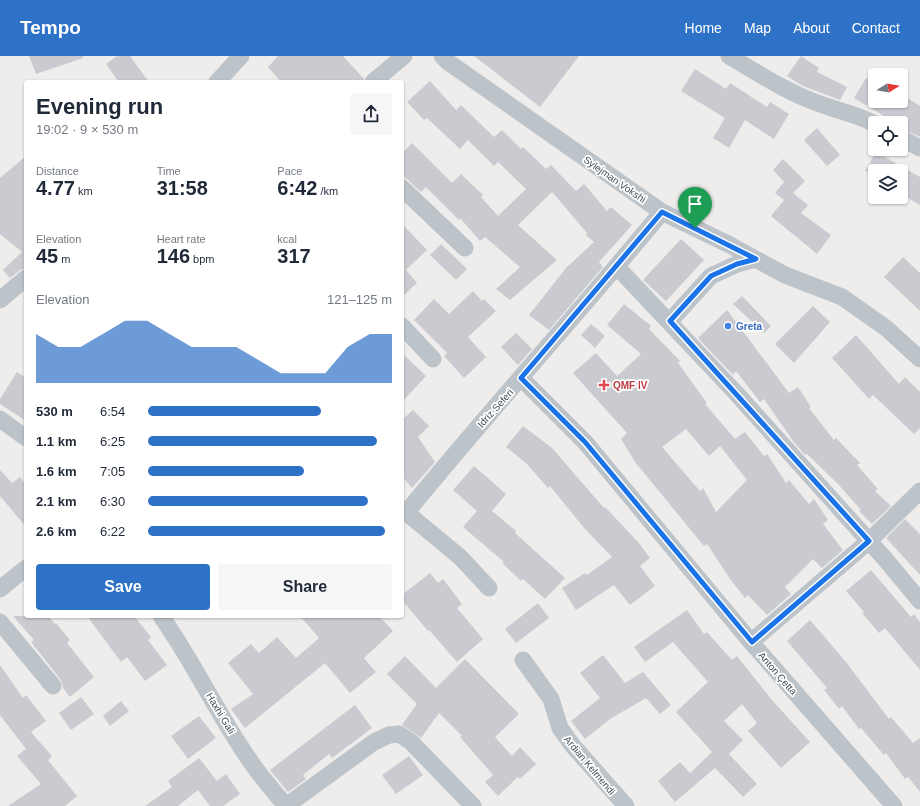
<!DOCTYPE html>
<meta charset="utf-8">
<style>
:root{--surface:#fff;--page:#f6f6f7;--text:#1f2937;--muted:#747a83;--accent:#2e72c7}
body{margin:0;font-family:Arial,sans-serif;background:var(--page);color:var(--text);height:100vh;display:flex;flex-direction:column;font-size:15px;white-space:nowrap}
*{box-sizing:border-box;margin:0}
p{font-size:13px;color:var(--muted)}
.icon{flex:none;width:22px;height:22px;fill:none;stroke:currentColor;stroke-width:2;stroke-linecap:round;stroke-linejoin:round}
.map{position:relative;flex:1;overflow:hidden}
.panel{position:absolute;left:24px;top:24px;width:380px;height:538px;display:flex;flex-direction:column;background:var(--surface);border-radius:4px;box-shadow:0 1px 3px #0004}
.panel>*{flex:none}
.needle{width:26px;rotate:79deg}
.tools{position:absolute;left:868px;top:12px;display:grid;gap:8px}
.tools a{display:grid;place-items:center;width:40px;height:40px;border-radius:4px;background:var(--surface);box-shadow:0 1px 3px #0004;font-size:20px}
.pin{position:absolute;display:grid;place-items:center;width:34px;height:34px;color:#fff;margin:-41px -17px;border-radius:50% 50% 50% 0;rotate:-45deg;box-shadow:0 0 4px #0007}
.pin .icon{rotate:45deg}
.round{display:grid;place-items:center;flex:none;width:42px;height:42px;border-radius:4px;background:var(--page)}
.overview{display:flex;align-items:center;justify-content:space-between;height:68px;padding:0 12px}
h1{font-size:22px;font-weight:800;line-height:30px}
.stats{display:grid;grid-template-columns:repeat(3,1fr);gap:6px;height:68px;padding:4px 12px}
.stats div{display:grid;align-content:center}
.stats b{font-size:20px;font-weight:800}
.stats small{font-size:11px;font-weight:400}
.stats p{font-size:11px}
.chart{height:112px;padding:8px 12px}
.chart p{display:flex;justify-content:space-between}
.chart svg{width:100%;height:72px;margin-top:4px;fill:var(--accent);opacity:.7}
.action{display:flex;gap:8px;margin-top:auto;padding:8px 12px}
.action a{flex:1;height:46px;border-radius:4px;background:var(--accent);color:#fff;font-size:16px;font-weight:800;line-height:46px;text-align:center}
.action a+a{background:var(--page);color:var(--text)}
ul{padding:0 12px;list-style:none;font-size:13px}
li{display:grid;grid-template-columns:64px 48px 1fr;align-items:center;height:30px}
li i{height:10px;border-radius:5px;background:var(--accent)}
header{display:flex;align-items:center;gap:24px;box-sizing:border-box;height:56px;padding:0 20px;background:var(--accent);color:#fff}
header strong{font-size:19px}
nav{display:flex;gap:22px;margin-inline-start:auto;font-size:14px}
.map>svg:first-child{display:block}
.building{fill:#cacbd0;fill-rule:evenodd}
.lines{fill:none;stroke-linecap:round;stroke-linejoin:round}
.minor{stroke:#bcc4ca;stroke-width:17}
.route-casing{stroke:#fff;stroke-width:8}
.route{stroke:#1a73e8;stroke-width:5}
.shop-dot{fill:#3f7fe0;stroke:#fff;stroke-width:1.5}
.health-dot{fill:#e0444e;stroke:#fff;stroke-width:1.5}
.labels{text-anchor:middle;stroke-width:3.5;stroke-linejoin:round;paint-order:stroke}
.street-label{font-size:10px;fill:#474f57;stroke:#fff}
.shop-label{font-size:10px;font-weight:bold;fill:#366cbe;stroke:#fff;text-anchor:start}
.health-label{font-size:10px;font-weight:bold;fill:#be3a42;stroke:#fff;text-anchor:start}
</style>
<header>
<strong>Tempo</strong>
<nav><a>Home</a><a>Map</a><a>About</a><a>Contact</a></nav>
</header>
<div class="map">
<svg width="920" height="750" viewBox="0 0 920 750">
<rect width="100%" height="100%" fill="#efecec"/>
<path class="building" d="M29,0H83V2L36,18Z
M117,0H130L149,26H119L106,8Z
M278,0H343L364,23L363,26H281L268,11Z
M474,0H579L540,51Z
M801,0L819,12L817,16L847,31L840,44L803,30L787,20Z
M695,13L726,33L730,27L767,51L770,46L789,58L774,83L745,64L729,92L713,82L725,62L681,35Z
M866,22L875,27V45H901V38L920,50V81L901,72V67H893L883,61L884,60L854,42Z
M430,25L456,54L461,49L494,81L502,74L521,93L523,91L546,113L551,109L576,135L584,128L607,155L611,151L632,169L599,206L603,211L549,274L529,259L566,212L594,186L586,179L587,177L552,136L518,169L557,204L510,244L496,233L520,211L485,181L480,185L460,162L459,164L426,131L421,136L412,128L402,118V97L412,87L452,127L461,118L483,139L481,141L498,160L526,133L498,106L494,110L468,84L460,93L427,62L424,64L407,46Z
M817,72L840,99L827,110L804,84Z
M876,96L920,121V149L901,138V115H865Z
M26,100V212L20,214L10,222L3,214L22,196L0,178V122Z
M783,103L805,125L793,137L808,149L801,157L831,179L817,198L771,160L784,144L775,137L784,126L773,114Z
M402,168L427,194L406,214L417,227L402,241Z
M681,183L704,204L666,245L643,224Z
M441,188L467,213L456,224L430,199Z
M903,201L920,217V255L884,221Z
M473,235L482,245L484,243L496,255L468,281L486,301L464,322L444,300L447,297L414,264L434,243L449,258Z
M742,240L771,270L764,277L733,248Z
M624,248L651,270L649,273L680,305L678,307L707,347L705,348L735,383L745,376L764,400L767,398L786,427L789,424L809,448L814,443L828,464L823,468L843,494L822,512L813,503L785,531L791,538L767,559L748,539L745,542L730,523L707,488L704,490L635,406L621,383L627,377L573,317L596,297L617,320L641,298L607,269ZM686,373L709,400L720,390L747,424L716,456L703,432L700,435L662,391Z
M813,250L830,266L794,307L775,288Z
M727,254L789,337L798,331L811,351L809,352L834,384L836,382L860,407L857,409L878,433L875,435L891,450L872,468L859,455L861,454L838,428L807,398L805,399L793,385L764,343L760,346L736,315L733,319L698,282Z
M591,268L605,280L595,292L581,279Z
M516,277L532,293L518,309L501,291Z
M856,279L899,328L905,321L920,336V372L914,378L873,339L869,343L832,302Z
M402,297L426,320L402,346Z
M17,316L26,322V365L0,348V343Z
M413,354L429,370L418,381L435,406L412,432L402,420V364Z
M523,370L552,392L604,452L605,451L639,487L650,502L640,510L655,530L630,549L614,529L576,554L562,532L585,517L587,519L612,501L584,472L550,430L548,432L527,408L506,391Z
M474,410L506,438L492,455L516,475L515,477L565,522L545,543L523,523L521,525L502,507L504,506L463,471L477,455L453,434Z
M0,414L12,427L20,421L26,429V471L0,440Z
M905,463L920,478V519L886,482Z
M871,514L911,561L914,558L920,566V614L885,572L879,577L862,557L864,556L846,535Z
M430,517L438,527L443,523L462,548L457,552L483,583L457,606L429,574L428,575L402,544V539Z
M538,547L549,562L516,587L505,573Z
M687,554L704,578L707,576L732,604L737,600L772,644L810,686L781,712L748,675L757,667L742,648L724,665L743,684L729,698L757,728L743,741L715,712L675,746L658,725L680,706L690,717L712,696L676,656L708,626L673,586L645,606L634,591Z
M13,560H48L55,568L56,567L70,584L67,587L94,621L70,641L63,632L61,624L31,586L34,584Z
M87,560H134L151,581L148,584L167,609L145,625L127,601L121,606Z
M300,560H379L393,575L364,602L376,616L350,637L325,607L245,672L231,653L253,638L228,607L251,588L259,597L277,581L296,602L319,582Z
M810,564L846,606L889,663L891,661L913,687L920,682V736L908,721L905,723L886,697L884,699L861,672L859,673L842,650L839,653L824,634L827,632L787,585Z
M603,599L625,627L643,616L671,649L660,658L646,642L610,663L585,683L571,665L600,642L580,617Z
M405,600L436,632L465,603L519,658L495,681L512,700L520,691L536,708L520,723L518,721L498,740L485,726L493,719L460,681L462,680L439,657L421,682L402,669L417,648L387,618Z
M0,609L23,642L26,639L46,665L31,676L52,700L48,704L77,740L65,750H8L41,728L17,700L26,693L0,659Z
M81,641L94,658L71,674L59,657Z
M121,645L129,655L110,670L103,660Z
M355,649L372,672L332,702L329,698L303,719L306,723L288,736L270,714Z
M199,660L216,682L188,703L171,680Z
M409,700L423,719L396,738L382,719Z
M199,702L217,725L226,718L240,738L223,750H210L198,734L178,750H145L172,731L168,725Z"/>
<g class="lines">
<path class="minor" d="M442,0L448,6L662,156L728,188L785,219L842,241L886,272L920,303
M729,0C759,18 790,38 823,49C842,56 857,58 875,68
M217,26L241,0
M373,26L404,0
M901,82L920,92
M402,132L465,192
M617,211L736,337L886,504L920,545
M0,244L26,222
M670,265L711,220L737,208L756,203
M402,270L433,303
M521,322L585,386L751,586L894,750
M0,363L26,382
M402,453L460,501L489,532
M406,457C489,355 578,258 662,156
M0,533L26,512
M161,560C195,608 219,662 253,709C263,723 275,737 286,750
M0,566L53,630
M751,586L869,485L920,435
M523,604L551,643L560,672L573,690L626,750
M286,750L374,686L389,679L399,678L411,686L473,750"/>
</g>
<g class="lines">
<defs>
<path id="route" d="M662,156L756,203L737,208L711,220L670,265L869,485L752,586L585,386L521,322Z"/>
</defs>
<use href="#route" class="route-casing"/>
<use href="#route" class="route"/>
</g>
<circle class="shop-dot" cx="728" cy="270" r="4"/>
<path class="health-dot" d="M602 323h4v4h4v4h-4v4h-4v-4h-4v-4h4z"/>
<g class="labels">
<g class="street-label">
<text transform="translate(615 123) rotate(35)" y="4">Sylejman Vokshi</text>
<text transform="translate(495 352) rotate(-48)" y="4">Idriz Seferi</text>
<text transform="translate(778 617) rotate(49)" y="4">Anton Çetta</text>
<text transform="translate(221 657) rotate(59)" y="4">Haxhi Gali</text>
<text transform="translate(590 709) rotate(50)" y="4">Ardian Kelmendi</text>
</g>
<g class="shop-label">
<text x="736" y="274">Greta</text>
</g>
<g class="health-label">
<text x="613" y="333">QMF IV</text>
</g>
</g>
</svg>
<div class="tools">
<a><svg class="needle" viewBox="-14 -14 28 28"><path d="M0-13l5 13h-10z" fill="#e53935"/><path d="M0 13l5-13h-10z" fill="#747a83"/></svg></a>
<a><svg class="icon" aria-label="locate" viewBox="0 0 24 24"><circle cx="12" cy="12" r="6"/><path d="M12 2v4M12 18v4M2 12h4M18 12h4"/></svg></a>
<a><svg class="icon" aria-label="layers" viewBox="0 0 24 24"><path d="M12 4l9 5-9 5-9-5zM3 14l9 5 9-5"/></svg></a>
</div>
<div class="pin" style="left:695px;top:172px;background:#1e9e55"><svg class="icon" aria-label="arrive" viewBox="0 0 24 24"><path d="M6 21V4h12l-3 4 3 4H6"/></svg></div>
<section class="panel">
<div class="overview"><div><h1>Evening run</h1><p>19:02 · 9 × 530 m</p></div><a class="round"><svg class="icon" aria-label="share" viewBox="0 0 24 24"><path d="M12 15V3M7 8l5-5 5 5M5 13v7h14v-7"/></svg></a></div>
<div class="stats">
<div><p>Distance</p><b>4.77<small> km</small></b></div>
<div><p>Time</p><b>31:58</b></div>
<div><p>Pace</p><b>6:42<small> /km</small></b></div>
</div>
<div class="stats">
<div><p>Elevation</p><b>45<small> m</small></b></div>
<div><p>Heart rate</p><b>146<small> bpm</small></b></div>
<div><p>kcal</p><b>317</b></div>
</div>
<div class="chart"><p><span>Elevation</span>121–125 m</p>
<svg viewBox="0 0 160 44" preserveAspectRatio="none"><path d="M0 44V14L10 22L20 22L30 14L40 6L50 6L60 14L70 22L80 22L90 22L100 30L110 38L120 38L130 38L140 22L150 14L160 14V44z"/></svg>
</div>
<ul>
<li><b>530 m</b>6:54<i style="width:71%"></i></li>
<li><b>1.1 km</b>6:25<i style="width:94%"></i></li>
<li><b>1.6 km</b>7:05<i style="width:64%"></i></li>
<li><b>2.1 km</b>6:30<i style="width:90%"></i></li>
<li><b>2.6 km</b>6:22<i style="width:97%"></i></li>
</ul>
<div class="action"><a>Save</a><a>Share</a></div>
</section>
</div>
